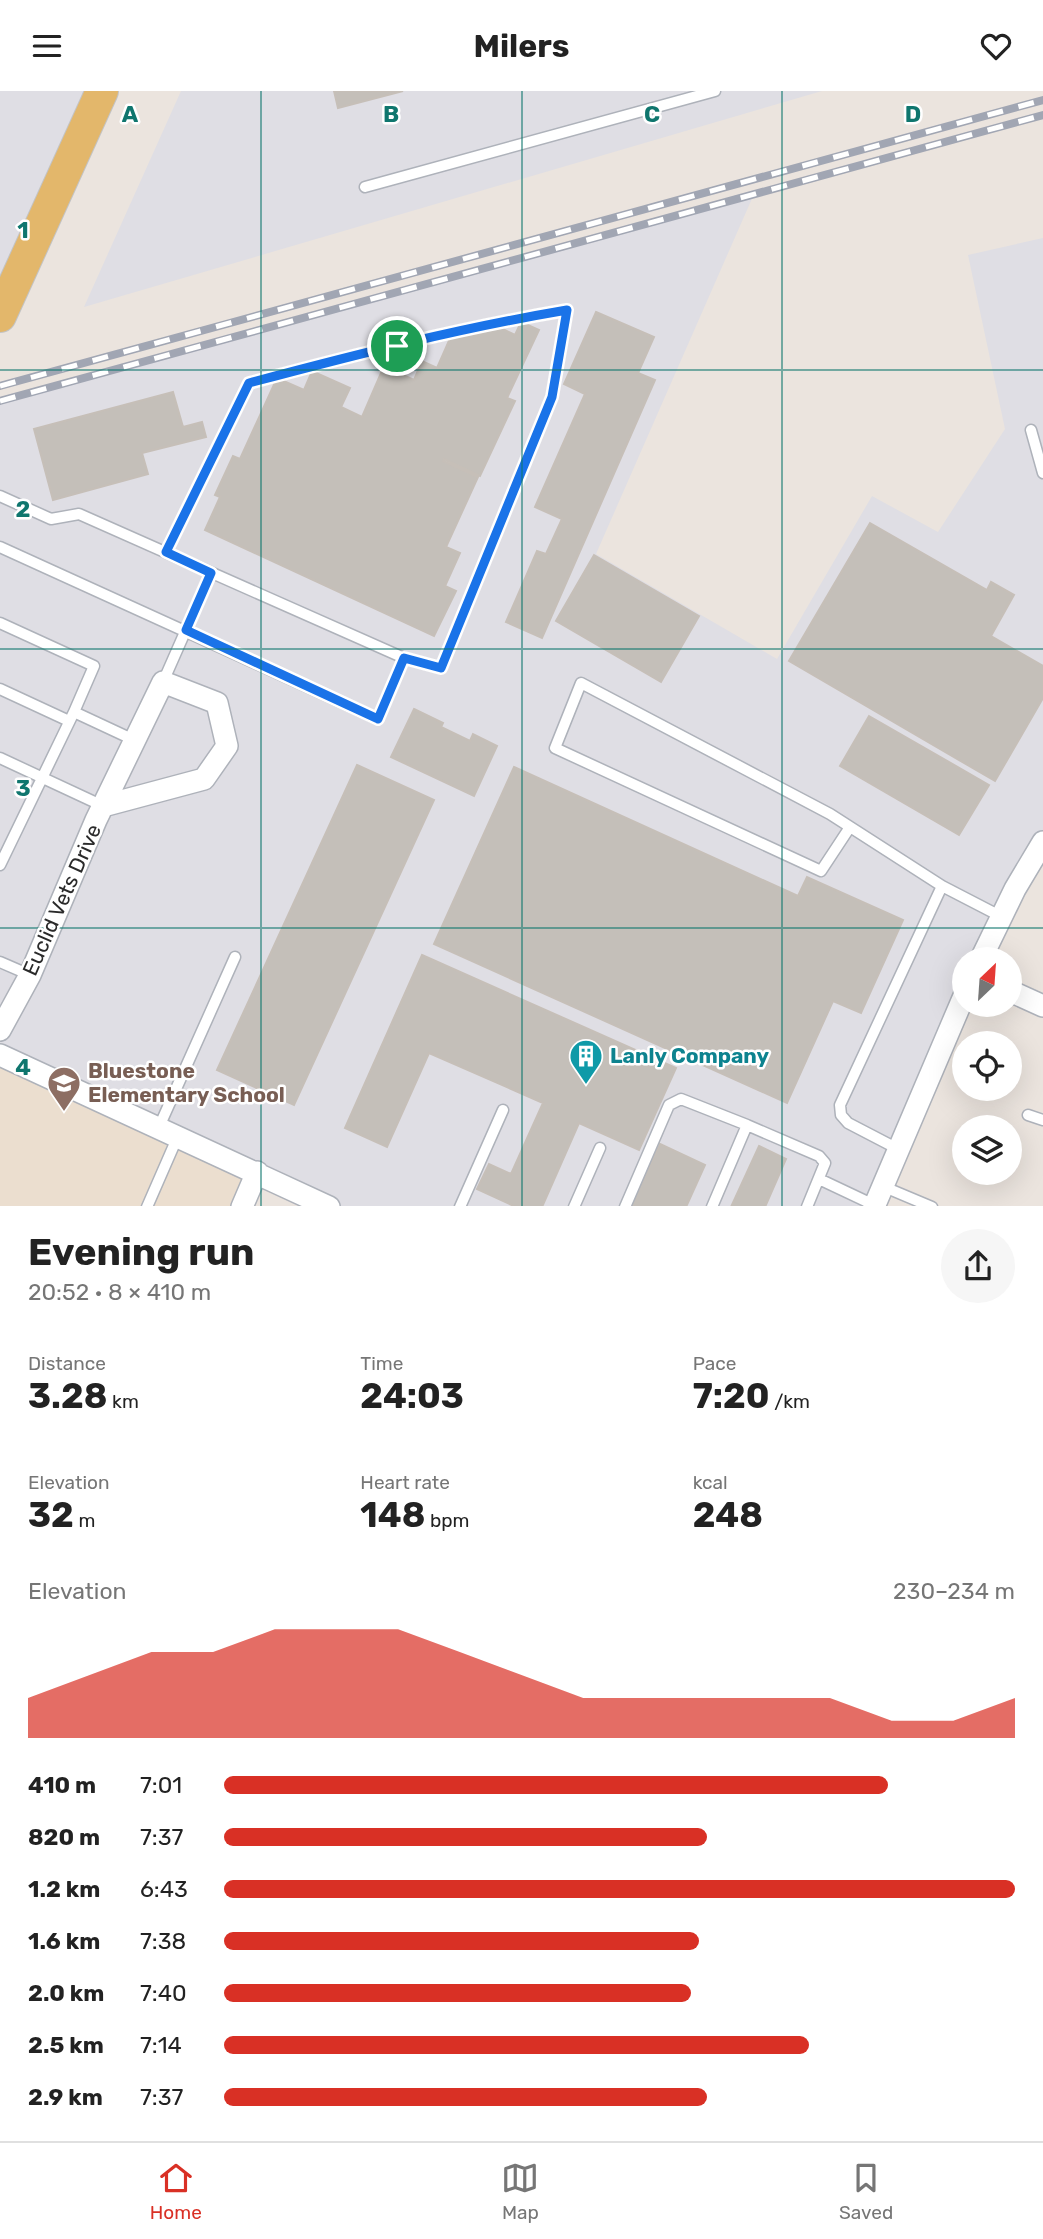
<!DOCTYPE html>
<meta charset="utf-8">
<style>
:root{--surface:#fff;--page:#f6f6f6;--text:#222;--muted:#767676;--line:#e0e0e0;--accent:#d93025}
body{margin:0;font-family:Rubik,sans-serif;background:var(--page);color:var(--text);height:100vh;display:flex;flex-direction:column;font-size:26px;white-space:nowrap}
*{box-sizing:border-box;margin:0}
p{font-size:23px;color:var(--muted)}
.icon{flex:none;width:38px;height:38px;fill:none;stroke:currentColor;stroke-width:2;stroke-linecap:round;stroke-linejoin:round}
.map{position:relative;height:1115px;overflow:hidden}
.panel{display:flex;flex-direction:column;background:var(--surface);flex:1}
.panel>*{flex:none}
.needle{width:46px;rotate:25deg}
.tools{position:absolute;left:952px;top:856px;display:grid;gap:14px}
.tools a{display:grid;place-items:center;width:70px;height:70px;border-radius:50%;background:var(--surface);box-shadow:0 7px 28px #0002;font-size:35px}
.pin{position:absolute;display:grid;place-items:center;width:60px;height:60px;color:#fff;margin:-30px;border:4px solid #fff;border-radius:50%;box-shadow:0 2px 7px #0007}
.round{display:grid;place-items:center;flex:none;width:74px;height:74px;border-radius:37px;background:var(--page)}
.overview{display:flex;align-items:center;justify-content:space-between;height:119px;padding:0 28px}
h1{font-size:38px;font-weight:700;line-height:52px}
.figures{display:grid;grid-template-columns:repeat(3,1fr);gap:10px;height:119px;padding:7px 28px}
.figures div{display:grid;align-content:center}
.figures b{font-size:35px;font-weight:700}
.figures small{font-size:19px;font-weight:400}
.figures p{font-size:19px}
.chart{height:196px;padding:14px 28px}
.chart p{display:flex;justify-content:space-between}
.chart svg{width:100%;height:126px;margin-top:7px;fill:var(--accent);opacity:.7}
ul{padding:0 28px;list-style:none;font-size:23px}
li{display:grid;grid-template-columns:112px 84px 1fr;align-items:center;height:52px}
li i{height:18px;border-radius:9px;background:var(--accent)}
header{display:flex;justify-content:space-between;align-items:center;height:91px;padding:0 28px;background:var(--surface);font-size:32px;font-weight:700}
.menu{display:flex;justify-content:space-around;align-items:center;height:98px;border-top:2px solid var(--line);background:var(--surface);font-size:19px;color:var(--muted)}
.menu a{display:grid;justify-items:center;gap:4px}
.menu .current{color:var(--accent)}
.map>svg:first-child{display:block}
.industrial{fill:#dfdee4}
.education{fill:#ebdecf}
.building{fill:#c4bfb9;stroke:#c6bfb8;stroke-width:2}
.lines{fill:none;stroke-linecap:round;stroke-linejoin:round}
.service-casing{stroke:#aeb2ba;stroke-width:13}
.minor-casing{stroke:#aeb2ba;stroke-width:24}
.primary-casing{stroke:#c3c3c3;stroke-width:34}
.service{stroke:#fff;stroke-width:10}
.minor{stroke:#fff;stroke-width:21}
.primary{stroke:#e3b76b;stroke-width:32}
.rail-casing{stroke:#a1a6b3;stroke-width:8}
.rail{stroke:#fff;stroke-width:5;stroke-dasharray:16;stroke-linecap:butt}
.route-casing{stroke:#fff;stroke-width:14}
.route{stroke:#1a73e8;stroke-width:9}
.grid{fill:none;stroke:#0f766e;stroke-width:2;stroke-opacity:0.55}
.labels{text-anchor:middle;stroke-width:5;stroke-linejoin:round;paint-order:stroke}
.street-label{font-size:21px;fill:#2a2a2a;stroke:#fff}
.culture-label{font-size:21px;font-weight:bold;fill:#0d838f;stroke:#fff;text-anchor:start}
.education-label{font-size:21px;font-weight:bold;fill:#785e54;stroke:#fff;text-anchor:start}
.grid-label{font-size:23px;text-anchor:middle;font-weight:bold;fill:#0f766e;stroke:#fff;stroke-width:5;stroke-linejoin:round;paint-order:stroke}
</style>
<header><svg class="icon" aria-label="menu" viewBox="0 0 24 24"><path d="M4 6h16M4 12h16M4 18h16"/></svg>Milers<svg class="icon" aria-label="heart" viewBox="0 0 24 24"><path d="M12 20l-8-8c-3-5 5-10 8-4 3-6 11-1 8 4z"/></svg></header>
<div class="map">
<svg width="1043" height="1116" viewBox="0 0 1043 1116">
<rect width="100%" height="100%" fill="#ebe4de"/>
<path class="industrial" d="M0,0H103L0,226Z
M181,0H822L84,216Z
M754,103L596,463L777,568L872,405L938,441L1005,338L968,164L1043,147V751L981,868H964V905L874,1115H329L0,964V310Z"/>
<path class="education" d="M0,962L257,1081L242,1115L0,1116Z"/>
<path class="building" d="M334,0H403L338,17Z
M596,221L654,246L638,282L655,289L542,547L506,531L537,460L546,463L562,428L535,416L585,303L564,293Z
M521,231L539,239L507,307L515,310L480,385L444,368L443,370L478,386L446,456L460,462L445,495L456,500L434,545L205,439L220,406L215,404L233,365L240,368L277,287L304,299L312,280L350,297L341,316L362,326L384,275L414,289L422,270L437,277L451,245L497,235L515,244Z
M173,301L183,336L202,331L206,346L142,362L148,383L53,409L34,338Z
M870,432L987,499L991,491L1014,504L991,545L1043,575V607L995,690L789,570Z
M594,464L699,525L661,591L556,530Z
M414,618L443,632L441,636L470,650L473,643L497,655L474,705L391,666Z
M869,625L989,694L959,744L840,675Z
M357,674L434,709L294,1014L217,979Z
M514,676L798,805L807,786L903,829L861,922L833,910L787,1012L434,853Z
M422,864L676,977L639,1059L579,1032L542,1116H516L477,1098L489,1073L511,1083L543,1012L429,962L387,1056L345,1037Z
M660,1053L705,1074L686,1116H631Z
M759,1055L786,1068L765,1116H731Z"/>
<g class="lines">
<defs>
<path id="service" d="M365,96L715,0
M1031,339L1043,382
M0,405L51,428L79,423L404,567L378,628L0,456
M166,461L249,292C354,264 460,237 567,219L552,306L441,577L404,567
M0,532L94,575L74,621
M163,591L211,482
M0,598L69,630
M0,667L103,715
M850,736L821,780L555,657L581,592L830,723L942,795
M0,774L74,621L134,649
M0,871L30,884
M1028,1024L1043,1029
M159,1036L235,866
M898,1058L848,1032L841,1024L840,1014L942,795L1002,826
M819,1088L874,1114
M882,1095L932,1116
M147,1116L178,1045
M460,1116L503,1019
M574,1116L600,1057
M625,1116L669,1014L681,1008L747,1034
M712,1116L747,1034L819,1065L825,1072L807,1116"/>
<path id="minor" d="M981,868L1015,798L1043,751
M1010,900L1043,915
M0,939L30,884L96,729L163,591L217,612L227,655L204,688L103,715
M0,964L329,1116
M242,1116L257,1081
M874,1116L964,905"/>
<path id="primary" d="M0,225L102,0"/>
</defs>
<use href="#service" class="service-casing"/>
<use href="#minor" class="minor-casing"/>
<use href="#primary" class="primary-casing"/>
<use href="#service" class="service"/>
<use href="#minor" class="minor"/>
<use href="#primary" class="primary"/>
<defs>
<path id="rail" d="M0,295L1043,9
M0,310L1043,24"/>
</defs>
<use href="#rail" class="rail-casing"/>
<use href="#rail" class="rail"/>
</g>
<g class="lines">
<defs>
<path id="route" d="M567,219L552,306L441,577L404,567L378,628L186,539L211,482L166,461L249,292C354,264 460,237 567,219Z"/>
</defs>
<use href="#route" class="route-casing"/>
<use href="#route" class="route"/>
</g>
<path class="grid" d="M261,0V1116M522,0V1116M782,0V1116M0,279H1043M0,558H1043M0,837H1043"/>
<defs>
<symbol id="building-pin" viewBox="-11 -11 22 30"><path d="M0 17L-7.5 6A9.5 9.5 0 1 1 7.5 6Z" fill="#0f9aa8" stroke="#fff"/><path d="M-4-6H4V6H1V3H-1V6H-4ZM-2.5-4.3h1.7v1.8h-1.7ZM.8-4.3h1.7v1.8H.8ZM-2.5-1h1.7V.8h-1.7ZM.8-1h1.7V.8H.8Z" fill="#fff"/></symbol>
<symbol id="school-pin" viewBox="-11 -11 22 30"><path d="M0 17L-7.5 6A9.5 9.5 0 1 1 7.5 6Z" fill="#8d6e63" stroke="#fff"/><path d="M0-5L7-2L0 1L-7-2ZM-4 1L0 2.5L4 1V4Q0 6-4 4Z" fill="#fff"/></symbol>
</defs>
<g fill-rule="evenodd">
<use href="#building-pin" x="567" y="946" width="38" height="52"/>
<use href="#school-pin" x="45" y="973" width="38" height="52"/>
</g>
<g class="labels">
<g class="street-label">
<text transform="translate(62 809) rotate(-66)" y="7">Euclid Vets Drive</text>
</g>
<g class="culture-label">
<text x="610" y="972">Lanly Company</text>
</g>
<g class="education-label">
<text x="88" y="987">Bluestone<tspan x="88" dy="24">Elementary School</tspan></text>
</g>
</g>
<g class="grid-label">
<text x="130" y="31">A</text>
<text x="391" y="31">B</text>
<text x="652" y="31">C</text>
<text x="913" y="31">D</text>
<text x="23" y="147">1</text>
<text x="23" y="426">2</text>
<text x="23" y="705">3</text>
<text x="23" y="984">4</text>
</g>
</svg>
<div class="tools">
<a><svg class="needle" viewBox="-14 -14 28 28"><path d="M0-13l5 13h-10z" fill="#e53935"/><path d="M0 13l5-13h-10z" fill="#767676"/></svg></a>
<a><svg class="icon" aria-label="locate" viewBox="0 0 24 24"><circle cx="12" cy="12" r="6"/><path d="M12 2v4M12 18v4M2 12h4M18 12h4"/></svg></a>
<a><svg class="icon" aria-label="layers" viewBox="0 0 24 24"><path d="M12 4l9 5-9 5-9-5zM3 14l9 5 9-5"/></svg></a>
</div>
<div class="pin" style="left:397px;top:255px;background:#1e9e55"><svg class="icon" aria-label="arrive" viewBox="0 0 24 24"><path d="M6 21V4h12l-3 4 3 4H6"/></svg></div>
</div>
<section class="panel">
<div class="overview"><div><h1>Evening run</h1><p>20:52 · 8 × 410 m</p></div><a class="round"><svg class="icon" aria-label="share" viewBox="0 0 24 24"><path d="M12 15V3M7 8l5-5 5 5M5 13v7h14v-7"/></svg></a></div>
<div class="figures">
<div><p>Distance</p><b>3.28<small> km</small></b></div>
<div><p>Time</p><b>24:03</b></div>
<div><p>Pace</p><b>7:20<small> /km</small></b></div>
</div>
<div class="figures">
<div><p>Elevation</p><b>32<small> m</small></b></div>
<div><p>Heart rate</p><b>148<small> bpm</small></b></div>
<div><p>kcal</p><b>248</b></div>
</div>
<div class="chart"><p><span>Elevation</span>230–234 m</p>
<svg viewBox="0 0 160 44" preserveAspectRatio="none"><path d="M0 44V30L10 22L20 14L30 14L40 6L50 6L60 6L70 14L80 22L90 30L100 30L110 30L120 30L130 30L140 38L150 38L160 30V44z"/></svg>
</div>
<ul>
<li><b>410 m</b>7:01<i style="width:84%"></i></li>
<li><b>820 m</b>7:37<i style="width:61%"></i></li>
<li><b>1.2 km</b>6:43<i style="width:100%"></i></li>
<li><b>1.6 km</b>7:38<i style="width:60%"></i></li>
<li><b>2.0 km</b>7:40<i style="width:59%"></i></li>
<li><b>2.5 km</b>7:14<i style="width:74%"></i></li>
<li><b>2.9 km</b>7:37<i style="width:61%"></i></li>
</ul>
</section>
<nav class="menu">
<a class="current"><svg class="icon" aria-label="home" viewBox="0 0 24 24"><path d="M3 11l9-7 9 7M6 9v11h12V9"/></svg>Home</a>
<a><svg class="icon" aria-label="map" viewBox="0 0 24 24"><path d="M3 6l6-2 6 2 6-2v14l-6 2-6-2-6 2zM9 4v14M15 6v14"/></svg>Map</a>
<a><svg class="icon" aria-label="saved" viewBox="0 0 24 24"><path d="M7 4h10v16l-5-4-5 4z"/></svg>Saved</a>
</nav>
